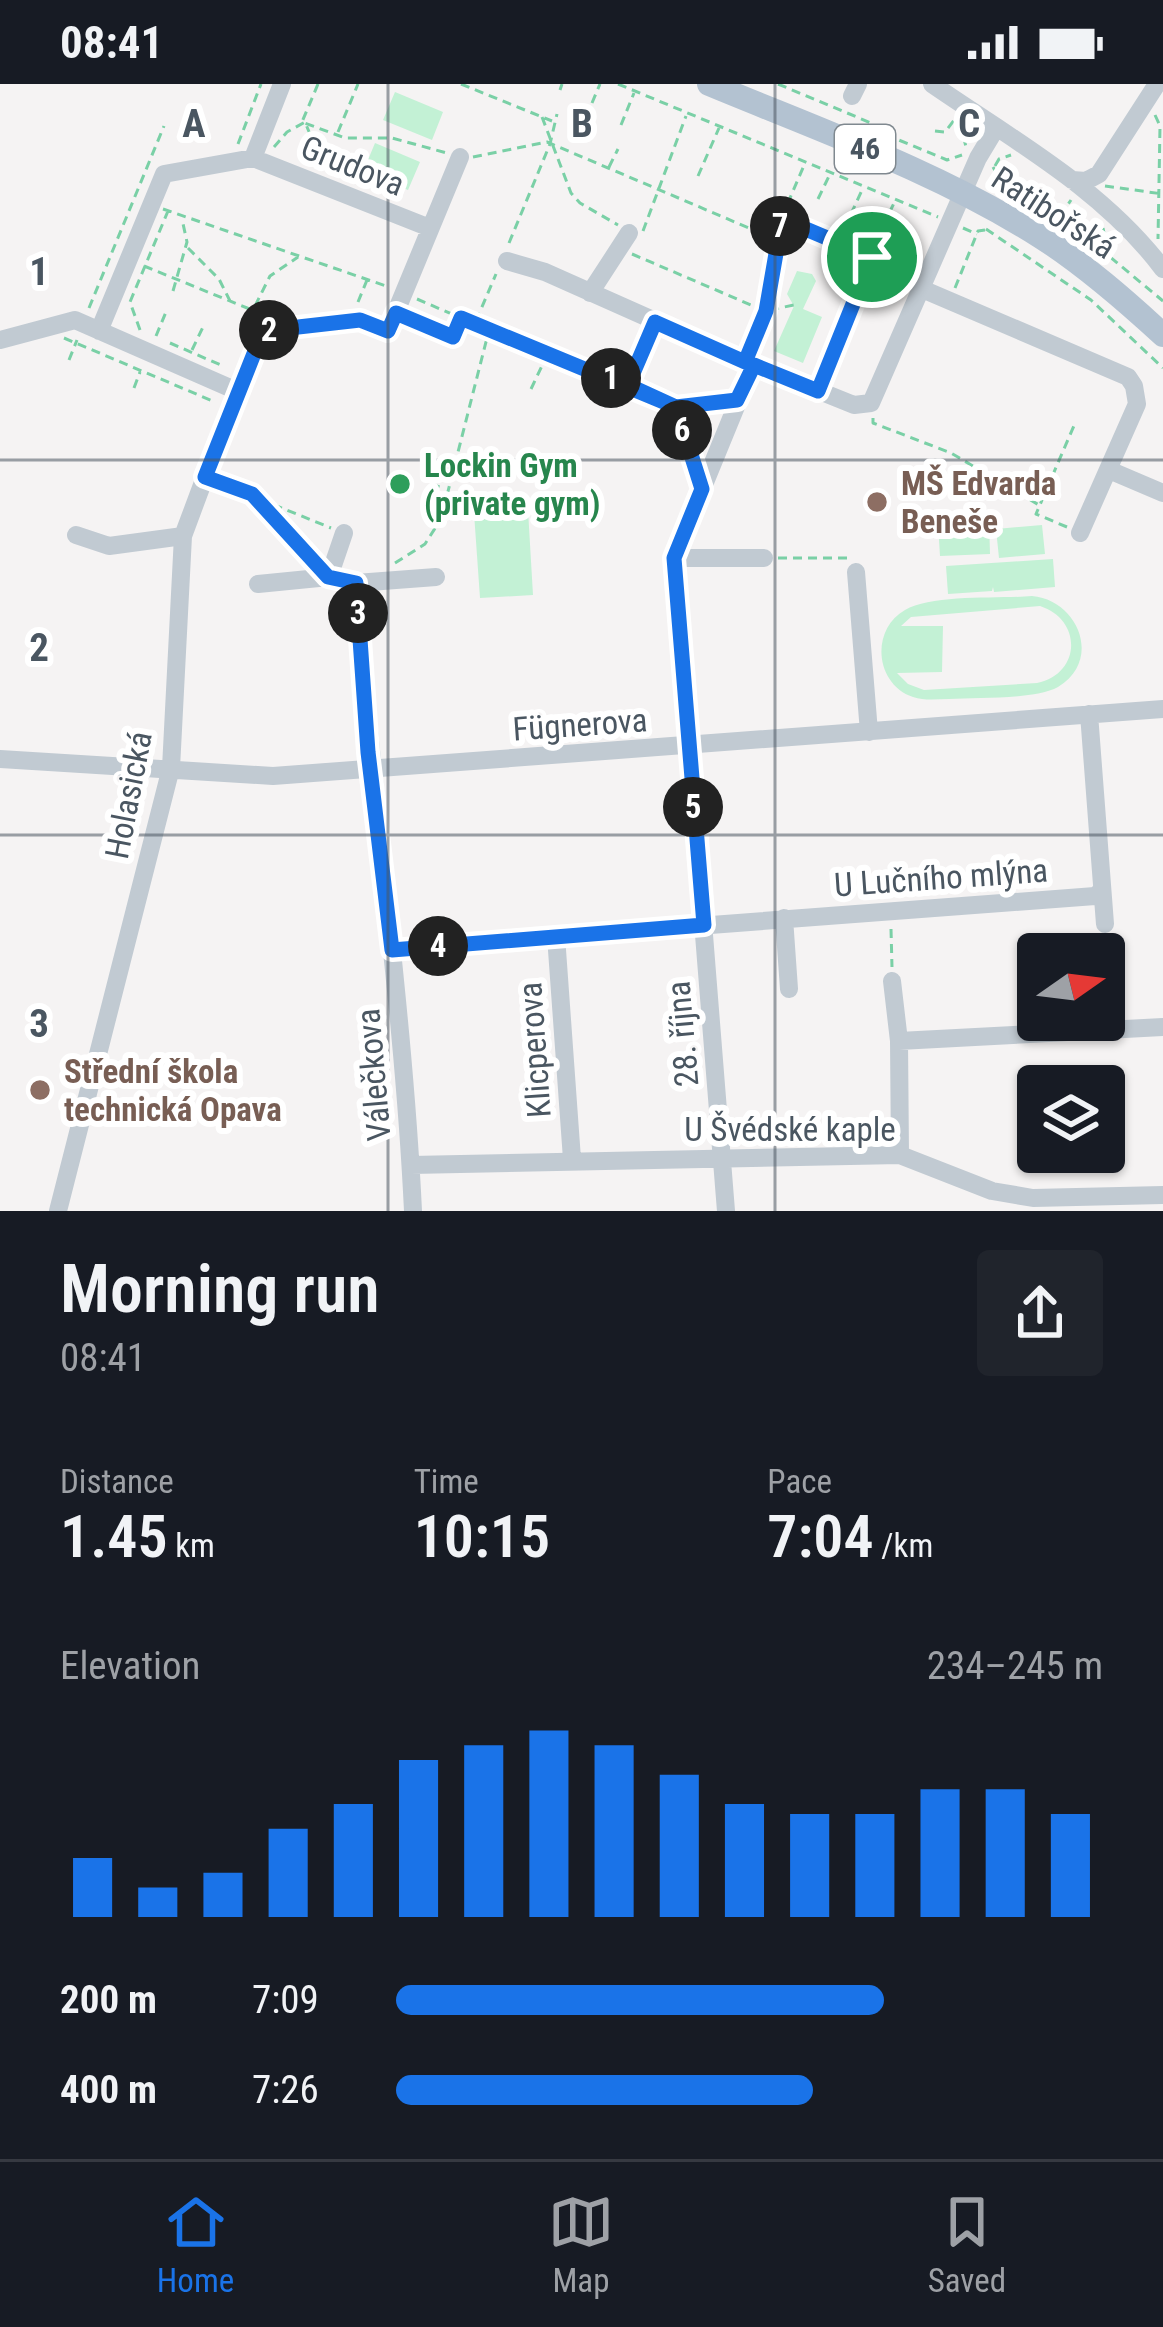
<!DOCTYPE html>
<meta charset="utf-8">
<style>
:root{--surface:#171b24;--page:#20242c;--text:#f1f3f6;--muted:#9ea1a6;--line:#363941;--accent:#1a73e8}
body{margin:0;font-family:"Roboto Condensed",sans-serif;background:var(--page);color:var(--text);height:100vh;display:flex;flex-direction:column;font-size:45px;white-space:nowrap}
*{box-sizing:border-box;margin:0}
p{font-size:39px;color:var(--muted)}
.icon{flex:none;width:66px;height:66px;fill:none;stroke:currentColor;stroke-width:2;stroke-linecap:round;stroke-linejoin:round}
.map{position:relative;height:1127px;overflow:hidden}
.panel{display:flex;flex-direction:column;background:var(--surface);flex:1}
.panel>*{flex:none}
.needle{width:78px;rotate:76deg}
.controls{position:absolute;left:1017px;top:849px;display:grid;gap:24px}
.controls a{display:grid;place-items:center;width:108px;height:108px;border-radius:12px;background:var(--surface);box-shadow:0 3px 9px #0004;font-size:60px}
.pin{position:absolute;display:grid;place-items:center;width:102px;height:102px;color:#fff;margin:-51px;border:6px solid #fff;border-radius:50%;box-shadow:0 3px 12px #0007}
.km{position:absolute;width:60px;height:60px;margin:-30px;border-radius:50%;background:#222;color:#fff;font-size:33px;line-height:60px;text-align:center}
.round{display:grid;place-items:center;flex:none;width:126px;height:126px;border-radius:12px;background:var(--page)}
.headline{display:flex;align-items:center;justify-content:space-between;height:204px;padding:0 60px}
h1{font-size:66px;font-weight:600;line-height:90px}
.stats{display:grid;grid-template-columns:repeat(3,1fr);gap:18px;height:204px;padding:12px 60px}
.stats div{display:grid;align-content:center}
.stats b{font-size:60px;font-weight:600}
.stats small{font-size:33px;font-weight:400}
.stats p{font-size:33px}
.chart{height:336px;padding:24px 60px}
.chart p{display:flex;justify-content:space-between}
.chart svg{width:100%;height:216px;margin-top:12px;stroke:var(--accent);stroke-width:6}
ul{padding:0 60px;list-style:none;font-size:39px}
li{display:grid;grid-template-columns:192px 144px 1fr;align-items:center;height:90px}
li i{height:30px;border-radius:15px;background:var(--accent)}
.status{display:flex;justify-content:space-between;align-items:center;height:84px;padding:0 60px;background:var(--surface);direction:ltr}
.status svg{height:33px;fill:currentColor}
.tabs{display:flex;justify-content:space-around;align-items:center;height:168px;border-top:3px solid var(--line);background:var(--surface);font-size:33px;color:var(--muted)}
.tabs a{display:grid;justify-items:center;gap:6px}
.tabs .current{color:var(--accent)}
.map>svg:first-child{display:block}
.green{fill:#c3f1d5;fill-rule:evenodd}
.lines{fill:none;stroke-linecap:round;stroke-linejoin:round}
.path{stroke:#7ad0a6;stroke-width:3;stroke-dasharray:9 6;stroke-linecap:butt}
.minor{stroke:#c1cad2;stroke-width:18}
.major{stroke:#b3c2d1;stroke-width:24}
.route-casing{stroke:#fff;stroke-width:24}
.route{stroke:#1a73e8;stroke-width:15}
.grid{fill:none;stroke:#4a5661;stroke-width:3;stroke-opacity:0.55}
.leisure-dot{fill:#2e9e5b;stroke:#fff;stroke-width:4.5}
.education-dot{fill:#8d6e63;stroke:#fff;stroke-width:4.5}
.labels{text-anchor:middle;stroke-width:12;stroke-linejoin:round;paint-order:stroke}
.shield{fill:#fff;stroke:#808990;stroke-width:3}
.shield-label{font-size:30px;font-weight:bold;fill:#4a5661}
.street-label{font-size:33px;fill:#4a5661;stroke:#fff}
.leisure-label{font-size:33px;font-weight:bold;fill:#27864d;stroke:#fff;text-anchor:start}
.education-label{font-size:33px;font-weight:bold;fill:#785e54;stroke:#fff;text-anchor:start}
.grid-label{font-size:39px;text-anchor:middle;font-weight:bold;fill:#4a5661;stroke:#fff;stroke-width:12;stroke-linejoin:round;paint-order:stroke}
</style>
<div class="status"><b>08:41</b><svg viewBox="0 0 49 12"><path d="M0 12V9h3v3zM5 12V6h3v6zM10 12V3h3v9zM15 12V0h3v12zM26 1h20v11H26zM47 4h2v5h-2z"/></svg></div>
<div class="map">
<svg width="1163" height="1127" viewBox="0 0 1163 1127">
<rect width="100%" height="100%" fill="#f5f3f3"/>
<path class="green" d="M395,8L443,28L432,56L383,36Z
M375,59L420,78L408,106L363,88Z
M797,187L812,190L816,197L803,225L822,233L803,279L774,267L794,222L787,210Z
M528,426L533,511L480,514L474,429Z
M989,436L990,470L940,472L938,439Z
M1042,441L1045,470L999,474L996,445Z
M1053,475L1055,503L994,508L993,503L992,507L948,510L946,482Z
M1032,512C1078,516 1103,576 1058,603C1034,616 978,613 949,615C937,615 925,617 913,613C875,600 870,546 905,526C932,510 999,515 1032,512ZM1040,522C1083,536 1081,590 1037,599L924,606L908,600L897,589L942,588L943,542H901L911,533Z"/>
<g class="lines">
<path class="path" d="M318,0L302,38L345,54H392L447,69
M461,0L552,37
M618,0L938,133
M778,0L871,39L877,47L947,76L962,71
M560,6L562,0
M592,19L600,0
M1155,31L1160,42L1158,155
M542,33L571,109L580,119L618,141
M960,38L966,63
M621,41L634,9
M935,47L945,48L955,35
M338,48L358,0
M238,60L261,0
M274,63L287,48L305,38L314,60L340,91
M473,73L547,58L777,156
M995,82L999,75L1011,71
M609,83L618,65
M993,83L1001,97L1068,138L1163,217
M698,92L719,44
M1105,102L1163,110
M818,115L830,90
M163,125L386,202
M851,130L863,104
M1060,132L1071,116
M781,135L872,173L824,294
M883,142L895,117
M963,144L977,150
M1103,144L1107,164
M986,145L1091,216L1163,284
M643,147L686,32
M509,159L550,60L557,30
M188,164L219,195L230,217
M632,170L765,227L794,221
M871,181L884,186
M144,182L252,226
M955,204L978,147L985,146
M173,207L187,158L182,135
M417,215L461,234
M358,218L367,196
M255,222L270,192L298,173
M89,224L164,42
M461,234L677,323L721,318
M476,237L496,190
M845,244L858,249
M283,245L345,237
M140,246L130,218L168,127
M156,252L166,228
M64,254L215,318
M170,259L223,282
M750,264L765,227L781,135L805,79
M192,266L203,243
M69,276L77,256
M628,299L648,253
M134,304L140,288
M531,305L548,269
M677,325L695,384
M873,334V339L951,369L1039,421
M218,398L331,444
M431,400L445,405
M253,411L316,479
M1067,443L1036,430L1076,337
M778,474H847
M395,479L425,460L441,435L489,246
M891,845L892,883"/>
<path class="minor" d="M932,0C1013,56 1103,105 1163,185
M852,12L858,0
M253,74L430,144
M1072,96L1086,97L1099,90L1157,0
M507,177L545,188L745,277L854,321L871,319L978,74L996,44
M922,205L1128,293L1134,302L1137,320L1080,449
M590,209L629,149
M396,229L448,251
M360,236L388,247L460,73
M99,247L164,90L253,74L282,0
M0,256L75,236L237,307
M1109,386L1163,409
M76,451L109,462L183,452
M674,474H764
M856,488L869,648
M329,493L344,449
M258,500L329,493L356,499
M1089,630L1105,840
M0,675L273,692L1163,625
M784,834L789,905
M556,852L572,1075
M391,865L1095,812L1100,808
M892,897L899,957L900,1071
M899,957L1163,943
M411,1081L900,1071L992,1107L1033,1114L1163,1111
M58,1127L171,684L183,452L237,307L269,232
M413,1127C403,917 371,709 356,499L436,493
M726,1127L674,474L753,281"/>
<path class="major" d="M709,0C822,47 938,88 1041,153C1085,181 1125,216 1163,251"/>
</g>
<g class="lines">
<defs>
<path id="route" d="M872,173L818,307L754,281L737,316L676,323L461,234L453,253L396,229L388,247L360,236L263,247L205,393L252,410L328,493L356,499L368,668L392,866L704,841L674,474L702,405L676,323L628,301L655,238L745,278L766,227L782,135L872,173"/>
</defs>
<use href="#route" class="route-casing"/>
<use href="#route" class="route"/>
</g>
<path class="grid" d="M388,0V1127M775,0V1127M0,376H1163M0,751H1163"/>
<circle class="leisure-dot" cx="400" cy="400" r="12"/>
<g class="education-dot">
<circle cx="877" cy="418" r="12"/>
<circle cx="40" cy="1006" r="12"/>
</g>
<g class="labels">
<rect class="shield" x="835" y="41" width="60" height="48" rx="9"/>
<g class="shield-label">
<text x="865" y="75">46</text>
</g>
<g class="street-label">
<text transform="translate(353 81) rotate(22)" y="12">Grudova</text>
<text transform="translate(1054 128) rotate(33)" y="12">Ratibořská</text>
<text transform="translate(580 640) rotate(-4)" y="12">Fügnerova</text>
<text transform="translate(128 711) rotate(-79)" y="12">Holasická</text>
<text transform="translate(941 793) rotate(-4)" y="12">U Lučního mlýna</text>
<text transform="translate(682 950) rotate(-95)" y="12">28. října</text>
<text transform="translate(534 966) rotate(-94)" y="12">Klicperova</text>
<text transform="translate(373 991) rotate(-95)" y="12">Válečkova</text>
<text x="790" y="1057">U Švédské kaple</text>
</g>
<g class="leisure-label">
<text x="424" y="393">Lockin Gym<tspan x="424" dy="38">(private gym)</tspan></text>
</g>
<g class="education-label">
<text x="901" y="411">MŠ Edvarda<tspan x="901" dy="38">Beneše</tspan></text>
<text x="64" y="999">Střední škola<tspan x="64" dy="38">technická Opava</tspan></text>
</g>
</g>
<g class="grid-label">
<text x="194" y="53">A</text>
<text x="582" y="53">B</text>
<text x="969" y="53">C</text>
<text x="39" y="201">1</text>
<text x="39" y="577">2</text>
<text x="39" y="953">3</text>
</g>
</svg>
<div class="controls">
<a><svg class="needle" viewBox="-14 -14 28 28"><path d="M0-13l5 13h-10z" fill="#e53935"/><path d="M0 13l5-13h-10z" fill="#9ea1a6"/></svg></a>
<a><svg class="icon" aria-label="layers" viewBox="0 0 24 24"><path d="M12 4l9 5-9 5-9-5zM3 14l9 5 9-5"/></svg></a>
</div>
<div class="pin" style="left:872px;top:173px;background:#1e9e55"><svg class="icon" aria-label="arrive" viewBox="0 0 24 24"><path d="M6 21V4h12l-3 4 3 4H6"/></svg></div>
<b class="km" style="left:611px;top:294px">1</b>
<b class="km" style="left:269px;top:246px">2</b>
<b class="km" style="left:358px;top:529px">3</b>
<b class="km" style="left:438px;top:862px">4</b>
<b class="km" style="left:693px;top:723px">5</b>
<b class="km" style="left:682px;top:346px">6</b>
<b class="km" style="left:780px;top:142px">7</b>
</div>
<section class="panel">
<div class="headline"><div><h1>Morning run</h1><p>08:41</p></div><a class="round"><svg class="icon" aria-label="share" viewBox="0 0 24 24"><path d="M12 15V3M7 8l5-5 5 5M5 13v7h14v-7"/></svg></a></div>
<div class="stats">
<div><p>Distance</p><b>1.45<small> km</small></b></div>
<div><p>Time</p><b>10:15</b></div>
<div><p>Pace</p><b>7:04<small> /km</small></b></div>
</div>
<div class="chart"><p><span>Elevation</span>234–245 m</p>
<svg viewBox="0 0 160 44" preserveAspectRatio="none"><path d="M5 44V32M15 44V38M25 44V35M35 44V26M45 44V21M55 44V12M65 44V9M75 44V6M85 44V9M95 44V15M105 44V21M115 44V23M125 44V23M135 44V18M145 44V18M155 44V23"/></svg>
</div>
<ul>
<li><b>200 m</b>7:09<i style="width:69%"></i></li>
<li><b>400 m</b>7:26<i style="width:59%"></i></li>
</ul>
</section>
<nav class="tabs">
<a class="current"><svg class="icon" aria-label="home" viewBox="0 0 24 24"><path d="M3 11l9-7 9 7M6 9v11h12V9"/></svg>Home</a>
<a><svg class="icon" aria-label="map" viewBox="0 0 24 24"><path d="M3 6l6-2 6 2 6-2v14l-6 2-6-2-6 2zM9 4v14M15 6v14"/></svg>Map</a>
<a><svg class="icon" aria-label="saved" viewBox="0 0 24 24"><path d="M7 4h10v16l-5-4-5 4z"/></svg>Saved</a>
</nav>
